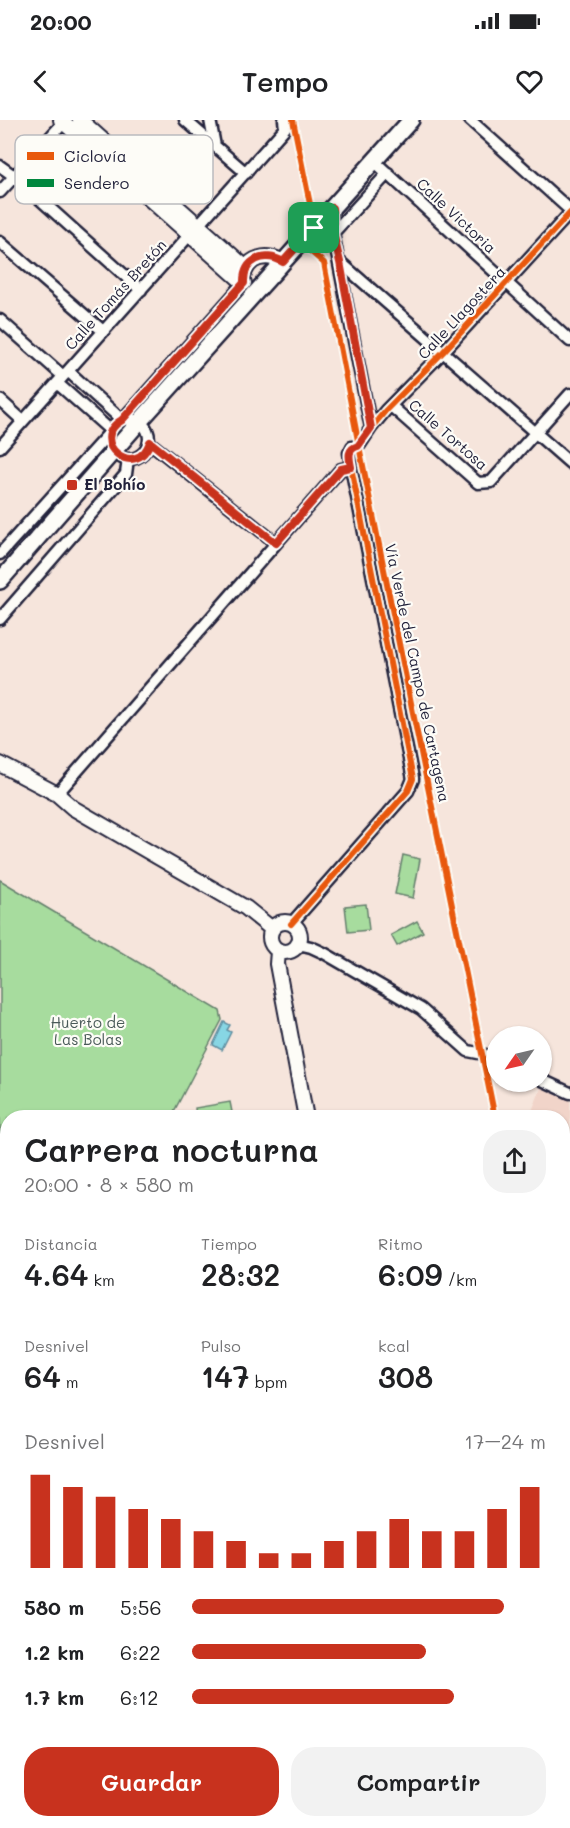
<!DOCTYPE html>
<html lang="es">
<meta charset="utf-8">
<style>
:root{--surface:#fff;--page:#f2f2f2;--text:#202124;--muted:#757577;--accent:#c8321e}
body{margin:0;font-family:Mali,sans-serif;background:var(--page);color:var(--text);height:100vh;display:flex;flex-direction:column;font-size:22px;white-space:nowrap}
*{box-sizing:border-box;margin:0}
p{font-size:20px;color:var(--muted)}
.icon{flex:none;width:33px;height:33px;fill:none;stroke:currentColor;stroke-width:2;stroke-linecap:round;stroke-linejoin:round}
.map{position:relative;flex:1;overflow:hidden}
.sheet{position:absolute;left:0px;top:990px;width:570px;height:718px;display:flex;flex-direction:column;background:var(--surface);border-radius:24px 24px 0 0;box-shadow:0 2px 4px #0004}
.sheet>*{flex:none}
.needle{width:39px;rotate:236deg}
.controls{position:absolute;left:486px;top:906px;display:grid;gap:12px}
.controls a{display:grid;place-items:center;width:66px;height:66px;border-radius:50%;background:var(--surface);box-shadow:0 2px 4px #0004;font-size:30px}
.pin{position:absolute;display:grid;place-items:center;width:51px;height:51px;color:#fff;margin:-26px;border-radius:12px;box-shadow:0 3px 9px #0006}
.round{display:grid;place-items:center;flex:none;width:63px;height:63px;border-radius:24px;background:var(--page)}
.overview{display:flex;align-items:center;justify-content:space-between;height:102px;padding:0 24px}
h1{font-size:33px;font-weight:600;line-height:45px}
.stats{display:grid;grid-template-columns:repeat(3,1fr);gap:9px;height:102px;padding:6px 24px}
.stats div{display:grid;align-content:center}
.stats b{font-size:30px;font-weight:600}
.stats small{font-size:16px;font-weight:400}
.stats p{font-size:16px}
.chart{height:168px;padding:12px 24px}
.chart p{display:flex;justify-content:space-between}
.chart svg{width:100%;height:108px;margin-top:6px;stroke:var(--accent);stroke-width:6}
.button{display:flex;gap:12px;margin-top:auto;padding:12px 24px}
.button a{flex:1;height:69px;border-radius:24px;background:var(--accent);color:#fff;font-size:24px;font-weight:600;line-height:69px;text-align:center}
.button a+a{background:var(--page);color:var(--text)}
ul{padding:0 24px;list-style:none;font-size:20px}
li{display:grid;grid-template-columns:96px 72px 1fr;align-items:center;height:45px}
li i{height:15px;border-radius:8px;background:var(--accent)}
.status{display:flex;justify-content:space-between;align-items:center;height:42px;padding:0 30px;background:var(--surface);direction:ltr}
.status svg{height:16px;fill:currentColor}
header{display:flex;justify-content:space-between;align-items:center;height:78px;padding:0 24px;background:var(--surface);font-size:27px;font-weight:600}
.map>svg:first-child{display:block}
.built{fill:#f1d4c9}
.green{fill:#a7dc9e;stroke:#647f6c;stroke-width:1.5}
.water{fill:#87d6e4;stroke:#5f8ea0;stroke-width:1.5}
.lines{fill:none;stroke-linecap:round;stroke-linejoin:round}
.street-casing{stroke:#22223b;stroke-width:15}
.secondary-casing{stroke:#22223b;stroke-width:18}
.primary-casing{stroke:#22223b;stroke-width:20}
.street{stroke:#fdfcf7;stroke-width:10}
.secondary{stroke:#fdfcf7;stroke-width:14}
.primary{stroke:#fdfcf7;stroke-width:15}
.quiet{stroke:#00873e;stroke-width:4.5;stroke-dasharray:9 4.5;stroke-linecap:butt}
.cycleway-casing{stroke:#fdfcf7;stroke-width:10}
.cycleway{stroke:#e8590c;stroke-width:6}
.route-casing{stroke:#fff;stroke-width:12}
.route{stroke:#c8321e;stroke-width:8}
.poi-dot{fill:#c8321e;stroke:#fdfcf7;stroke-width:2}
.labels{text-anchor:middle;stroke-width:4.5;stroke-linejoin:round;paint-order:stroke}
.street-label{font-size:15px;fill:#22223b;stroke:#fdfcf7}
.poi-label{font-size:15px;font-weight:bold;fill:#22223b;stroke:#fdfcf7;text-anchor:start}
.park-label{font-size:15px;fill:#4a5a59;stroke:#fdfcf7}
.key{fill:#fdfcf7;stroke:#bbbbbf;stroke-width:1.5}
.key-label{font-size:16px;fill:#22223b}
</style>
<div class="status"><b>20:00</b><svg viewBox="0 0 49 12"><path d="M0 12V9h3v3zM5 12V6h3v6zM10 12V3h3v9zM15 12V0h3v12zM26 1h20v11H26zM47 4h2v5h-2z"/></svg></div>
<header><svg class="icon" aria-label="back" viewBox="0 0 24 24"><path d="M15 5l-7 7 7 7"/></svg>Tempo<svg class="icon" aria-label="heart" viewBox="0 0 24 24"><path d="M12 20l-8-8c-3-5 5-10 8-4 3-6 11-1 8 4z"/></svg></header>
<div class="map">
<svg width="570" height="1708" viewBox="0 0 570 1708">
<rect width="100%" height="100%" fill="#f6e5dc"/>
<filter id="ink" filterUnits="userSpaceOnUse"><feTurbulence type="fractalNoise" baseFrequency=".0167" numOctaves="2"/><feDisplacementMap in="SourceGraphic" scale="12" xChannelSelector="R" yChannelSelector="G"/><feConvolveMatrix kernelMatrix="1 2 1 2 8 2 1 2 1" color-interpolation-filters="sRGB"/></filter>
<g filter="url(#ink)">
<path class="built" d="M544,961L570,973V1144L563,1141V1103L570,1080L563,1076L562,998H529Z
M72,1701H160L152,1708H78Z
M330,1701H417L419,1708H336Z"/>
<path class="green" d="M403,735L420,739L413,778L395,774Z
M0,760L220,891L222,900L171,997L8,998L7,1055L0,1050Z
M366,784L369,810L348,812L345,786Z
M417,801L423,812L397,826L391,815Z
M230,982L232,992L196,997L195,988Z"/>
<path class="water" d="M224,902L230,905L227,910L231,912L222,930L213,925Z"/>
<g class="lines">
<defs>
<path id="street" d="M185,0L246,53
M210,0L215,26
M470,0L570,90
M374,41L570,221
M0,46L14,56L141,170
M0,72L66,0
M332,88L333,113L371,308
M333,113L388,53
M0,122L103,211
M340,142L570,343
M0,200L63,256
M68,251L122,300L244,163
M0,280L23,301
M391,286L478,363L491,362L570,274
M109 319a20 20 0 1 1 40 0a20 20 0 1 1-40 0Z
M149,322L276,423
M0,327L285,8L284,0
M0,434L111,311L57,263
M0,499L126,354L128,339
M57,674L341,349L351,347
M291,804L408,671L413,659L351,347L349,333L352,327L359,326L371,308L386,290L443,232L570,93
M298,824L311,827L324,833L421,889L468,931L483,934L496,940
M542,960L570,973
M0,1068L8,1073
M0,1108L8,1102
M0,1189L8,1183
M0,1283L8,1277
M0,1682L8,1676"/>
<path id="secondary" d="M61,0L244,163
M80,0L246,148
M243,157C248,136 267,133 283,142
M0,644L57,674L73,688L246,788L272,809
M270 817a15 15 0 1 1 30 0a15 15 0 1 1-30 0Z
M278,831L277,844L306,998
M440,1701L442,1708"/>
<path id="primary" d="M0,461L140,301L411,0"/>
</defs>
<use href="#street" class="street-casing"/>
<use href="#secondary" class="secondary-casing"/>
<use href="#primary" class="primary-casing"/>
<use href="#street" class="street"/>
<use href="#secondary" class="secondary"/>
<use href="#primary" class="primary"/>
<path class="quiet" d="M0,1328L8,1337
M0,1639L8,1648
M51,1701L57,1708
M311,1701L316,1708"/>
<defs>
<path id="cycleway" d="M293,0L312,94L320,102
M301,123L324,143L359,326L495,998
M291,804L408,671L413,659L351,347L349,333L352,327L359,326L371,308L386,290L443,232L570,93"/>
</defs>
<use href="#cycleway" class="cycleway-casing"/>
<use href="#cycleway" class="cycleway"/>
</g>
</g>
<g class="lines" filter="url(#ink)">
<defs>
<path id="route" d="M332,88L333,113L340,142L371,308L358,326C347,329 349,337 351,347L341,349L276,423L150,322C136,362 86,321 122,300L244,163C243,139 265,131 283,142Z"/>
</defs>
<use href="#route" class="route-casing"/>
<use href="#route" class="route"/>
</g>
<rect class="poi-dot" x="66" y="359" width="12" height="12" rx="3"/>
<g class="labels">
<g class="street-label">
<text transform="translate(456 96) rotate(43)" y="5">Calle Victoria</text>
<text transform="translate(116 175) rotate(-48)" y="5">Calle Tomás Bretón</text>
<text transform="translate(462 193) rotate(-47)" y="5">Calle Llagostera</text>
<text transform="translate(448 315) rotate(41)" y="5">Calle Tortosa</text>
<text transform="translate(417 553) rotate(78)" y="5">Vía Verde del Campo de Cartagena</text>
</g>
<g class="poi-label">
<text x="84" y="370">El Bohío</text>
</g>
<g class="park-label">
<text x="88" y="908">Huerto de<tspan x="88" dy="17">Las Bolas</tspan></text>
</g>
</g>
<rect x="15" y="15" width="198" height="69" rx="9" class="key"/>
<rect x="27" y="32" width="27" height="8" fill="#e8590c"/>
<rect x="27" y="59" width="27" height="8" fill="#00873e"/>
<g class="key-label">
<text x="64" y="42">Ciclovía</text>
<text x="64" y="69">Sendero</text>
</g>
</svg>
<div class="controls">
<a><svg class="needle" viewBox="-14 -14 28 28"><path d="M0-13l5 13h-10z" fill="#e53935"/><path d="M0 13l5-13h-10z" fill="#757577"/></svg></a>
</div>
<div class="pin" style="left:314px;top:108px;background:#1e9e55"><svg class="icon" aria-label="arrive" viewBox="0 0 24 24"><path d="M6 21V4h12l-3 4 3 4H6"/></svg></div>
<section class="sheet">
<div class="overview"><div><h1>Carrera nocturna</h1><p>20:00 · 8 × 580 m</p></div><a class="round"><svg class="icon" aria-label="share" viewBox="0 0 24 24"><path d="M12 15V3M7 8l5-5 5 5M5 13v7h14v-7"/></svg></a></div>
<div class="stats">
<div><p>Distancia</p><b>4.64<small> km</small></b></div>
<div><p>Tiempo</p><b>28:32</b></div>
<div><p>Ritmo</p><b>6:09<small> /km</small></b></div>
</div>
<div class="stats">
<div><p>Desnivel</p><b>64<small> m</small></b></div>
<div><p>Pulso</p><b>147<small> bpm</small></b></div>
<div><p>kcal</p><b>308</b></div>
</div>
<div class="chart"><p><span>Desnivel</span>17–24 m</p>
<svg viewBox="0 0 160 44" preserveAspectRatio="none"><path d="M5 44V6M15 44V11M25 44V15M35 44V20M45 44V24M55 44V29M65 44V33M75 44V38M85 44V38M95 44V33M105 44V29M115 44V24M125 44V29M135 44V29M145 44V20M155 44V11"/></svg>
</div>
<ul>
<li><b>580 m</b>5:56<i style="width:88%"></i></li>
<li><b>1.2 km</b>6:22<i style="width:66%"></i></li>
<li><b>1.7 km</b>6:12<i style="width:74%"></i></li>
</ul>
<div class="button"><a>Guardar</a><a>Compartir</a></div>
</section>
</div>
